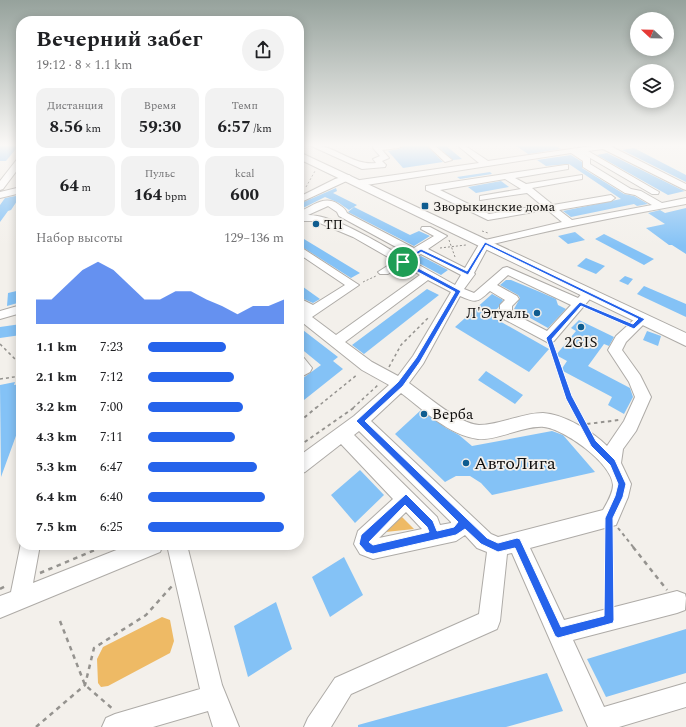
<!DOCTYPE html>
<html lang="ru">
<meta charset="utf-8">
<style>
:root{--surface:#fff;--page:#f2f2f2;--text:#202124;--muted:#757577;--accent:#2563eb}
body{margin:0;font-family:Spectral,serif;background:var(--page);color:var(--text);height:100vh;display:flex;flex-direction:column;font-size:15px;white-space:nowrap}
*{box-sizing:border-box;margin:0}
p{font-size:13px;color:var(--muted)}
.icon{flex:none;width:22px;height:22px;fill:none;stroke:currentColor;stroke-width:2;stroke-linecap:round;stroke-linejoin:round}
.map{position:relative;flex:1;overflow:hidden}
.panel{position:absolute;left:16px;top:16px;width:288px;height:534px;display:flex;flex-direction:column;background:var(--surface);border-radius:16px;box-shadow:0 2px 10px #0003}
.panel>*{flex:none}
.needle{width:26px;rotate:292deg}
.buttons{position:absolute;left:630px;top:12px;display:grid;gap:8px}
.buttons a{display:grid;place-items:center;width:44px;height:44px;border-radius:50%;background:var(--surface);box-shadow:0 2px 10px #0003;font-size:20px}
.pin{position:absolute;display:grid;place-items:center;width:34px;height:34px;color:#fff;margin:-17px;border:2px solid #fff;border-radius:50%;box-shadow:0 1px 4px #0007}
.round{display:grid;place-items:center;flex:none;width:42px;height:42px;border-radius:21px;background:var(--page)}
.summary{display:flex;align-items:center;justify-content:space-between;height:68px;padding:0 20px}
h1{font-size:22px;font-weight:700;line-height:30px}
.figures{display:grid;grid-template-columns:repeat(3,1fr);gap:6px;height:68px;padding:4px 20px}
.figures div{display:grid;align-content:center;border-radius:10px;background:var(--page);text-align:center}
.figures b{font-size:17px;font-weight:700}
.figures small{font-size:11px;font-weight:400}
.figures p{font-size:11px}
.chart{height:112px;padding:8px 20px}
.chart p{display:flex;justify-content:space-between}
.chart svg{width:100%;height:72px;margin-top:4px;fill:var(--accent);opacity:.7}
ul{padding:0 20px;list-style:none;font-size:13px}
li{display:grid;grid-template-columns:64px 48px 1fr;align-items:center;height:30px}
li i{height:10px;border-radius:5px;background:var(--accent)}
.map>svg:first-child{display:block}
.green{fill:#eeba65}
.building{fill:#84c2f6}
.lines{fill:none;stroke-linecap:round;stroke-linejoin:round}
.minor-casing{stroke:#aeaba7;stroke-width:2}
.major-casing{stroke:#aeaba7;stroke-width:2}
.path-far3{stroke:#95938f;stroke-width:1;stroke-dasharray:2 2;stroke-linecap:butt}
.path-far2{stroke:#95938f;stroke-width:1.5;stroke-dasharray:3 3;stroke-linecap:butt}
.path-far1{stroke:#95938f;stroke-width:2;stroke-dasharray:3.5 3.5;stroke-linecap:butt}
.path{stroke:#95938f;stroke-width:2.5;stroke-dasharray:4.5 4.5;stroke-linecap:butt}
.minor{fill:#fff;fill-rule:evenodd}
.major{fill:#fff;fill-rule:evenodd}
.route{fill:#2563eb;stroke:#fff;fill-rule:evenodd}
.poi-dot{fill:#0e5c8f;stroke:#f3f0eb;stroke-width:1.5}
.labels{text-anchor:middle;stroke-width:3.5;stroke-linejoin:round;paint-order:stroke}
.far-poi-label{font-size:13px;fill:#0d0c0b;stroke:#f3f0eb;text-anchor:start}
.poi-label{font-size:15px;fill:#0d0c0b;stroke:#f3f0eb;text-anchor:end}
.near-poi-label{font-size:18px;fill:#0d0c0b;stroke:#f3f0eb;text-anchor:start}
</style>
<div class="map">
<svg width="686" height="727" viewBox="0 0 686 727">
<rect width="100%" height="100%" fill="#f3f0eb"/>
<path class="green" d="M397,512L414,529L376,533Z
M162,617L170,620L174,641L170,653L108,686L101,687L98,683L97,659L103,647Z"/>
<path class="building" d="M0,145H19L6,161H0Z
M402,145H426L443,162L403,168L388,151L399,149L403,146Z
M436,145H445L462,159L453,160Z
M515,145H554L561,149L528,154Z
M634,148L686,175V182L622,150Z
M607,153L682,190L685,191L668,195L597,155Z
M571,155L582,162V168L624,194L634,196L648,204L637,206L634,204L571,217L563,211L621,199L569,164L546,166L537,160Z
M490,172L492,174L460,179L457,177Z
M501,181L509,187L476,193L468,187Z
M336,188L337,191L333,193L357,205L349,210L339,203L325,197L299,210V204Z
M21,195L11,210L8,211L0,222V205L5,198Z
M354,207L410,235L419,231L430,236L414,246L348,212Z
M686,208V254L672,245H669L646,228L665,224L648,213L660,210L665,213Z
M575,232L585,240L568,244L558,236Z
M604,234L654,259L644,265L595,239Z
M299,236L360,273L351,278L299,245Z
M421,256L448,270L441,275L413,260Z
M586,258L605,266L596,274L577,266Z
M625,276L633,279L628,285L619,281Z
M506,280H511L540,292L556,299L558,305L566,309L548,328L514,309L520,298L518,295L500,285Z
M299,284L320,299L313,303L299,297Z
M644,286L686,304V317L637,294Z
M427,289L439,295L364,354L352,345Z
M21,290V302L7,306L8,293Z
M492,294L503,300L498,308L489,315L549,349L529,372L455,327Z
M579,320L614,337L609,346L604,344L588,366L630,388L633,397L624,414L608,405L612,397L561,370L567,361L556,355L576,331L571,328Z
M21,324V335L0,338V327Z
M299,327L338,357L333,361L343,369L299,404V381L321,365L299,347Z
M647,331L661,336L658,346L643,340Z
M486,371L523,395L515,404L478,380Z
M15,382L14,385L21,384V422L1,477L0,385Z
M421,410L446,428L459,435L472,446L552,431L563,435L595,472L492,495L481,483L470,476H456L445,482L395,434Z
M360,470L384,495L355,523L331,495Z
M344,557L363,595L330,617L312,577Z
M276,602L292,649L248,677L234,626Z
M686,629V673L606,697L587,659Z
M547,673L563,711L506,727H358V725Z"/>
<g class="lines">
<defs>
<path id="minor" d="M309,145C333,143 352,166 376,163L373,159L380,156L373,148L374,146L389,145L402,146L398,148L382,150L389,158L382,161L386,165L385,167L362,169Z
M427,145H434L452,160L445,162Z
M457,145H464L488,161L599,145H615L612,147L686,184V190L683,189L603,149L588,151L659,192L658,194H652L580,152L590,158V164L631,189L641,191L662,203L686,198V204C621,216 554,229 489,245L474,273L475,274L464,289L474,293L503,268L507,267L578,298L585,290L589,289L595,293L554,341L549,343L502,318L500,315V305L505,300L490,291C477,303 476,303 460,296L423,364L409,383C426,395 459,424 479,425C500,425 522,413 543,413C564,414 593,432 607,446L624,421L635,397L629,382L608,350L616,336L638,316H646L648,319L646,322L626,342L622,350L640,375L651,397L636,431L623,449L621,463L631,484L628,497L616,525L530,548L564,620L677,591L685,594L686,598L685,610L677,613L573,640L604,707L686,683V707L619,727H588L512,553L507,554L500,621L497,629L351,694L331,727H304L308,718L335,678L479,614L487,552L477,548L465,535L456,541L373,559L360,554L354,544L358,531L393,499L341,444L305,472L299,474V456L354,416L389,385L362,370L303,323L299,324V314L304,311L299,308V298L313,305L345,285L299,254V246L359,285L312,317L336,335L420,275L403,265L388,274H380L378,272L395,261L353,237L315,221H299V212C313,206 324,195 338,204C342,207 345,208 347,213L414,248L434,236L421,229L422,227H430L447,236L428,249L465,268L481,241L562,222L527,193L480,200V196L521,189L505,179L440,190L489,214L531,207L534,208V212L488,220L426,190V186L565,165H568V169L515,178L526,184L582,175V179L532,188L553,205L611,195L615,198L611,201L559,210L572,220L652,205L635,195L625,193L583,167V161L571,153L360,186L356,183L360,180L479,163ZM328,206L337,212L339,216L407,253L402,256C378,243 335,215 308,215ZM421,254L461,275L455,285L410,260ZM508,275L571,305L547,331L512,313V306L519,299L517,296L497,285ZM428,280L451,292L413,356L398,376L372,362L345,342ZM401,393C424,410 448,435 478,439C495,441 526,425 544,427C564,429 612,463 613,485C613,493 607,503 603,510L498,537L491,534L371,421ZM359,431L451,522V523L440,525L437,517L354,435ZM406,512L422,529L379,538Z
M18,158H21V165L3,189L0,190V181Z
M349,175L353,178L299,203V197L335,179Z
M21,187V193L0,198V192Z
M21,305V313L0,319V311Z
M299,357L304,358L312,368L310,372L299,378Z
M21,543V545H40L33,583L129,545H163L160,552L0,618V596L11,592Z
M167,545H187L222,685L239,727H213L208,711L153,727H102L106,718L115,714L200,689Z"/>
<path id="major" d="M299,152L686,333V346L299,159Z"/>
</defs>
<use href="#minor" class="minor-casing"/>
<use href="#major" class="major-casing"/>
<path class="path-far3" d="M306,187L315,171
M482,231L488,233
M449,240L455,257
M440,248L466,245
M363,282L376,276"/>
<path class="path-far2" d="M589,308L622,322
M0,344L21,365
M551,346L569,397L575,408
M389,367L401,345L430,316
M0,379L21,376
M316,408L358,374
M353,408L378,385"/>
<path class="path-far1" d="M574,407L581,420
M299,422L317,407
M587,424L619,420
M299,446L355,407
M618,528L634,548
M609,531V548
M100,548L108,545"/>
<path class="path" d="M609,547V604
M633,547L667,590
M40,573L102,547
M0,589L8,585
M60,621L85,685L114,710
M36,727L85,685L94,648L146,615L172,586"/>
<use href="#minor" class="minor"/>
<use href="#major" class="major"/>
</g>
<linearGradient id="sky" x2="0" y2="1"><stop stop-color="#96a29c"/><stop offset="0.59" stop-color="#faf8f6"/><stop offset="1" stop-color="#faf8f6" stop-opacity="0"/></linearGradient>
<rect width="686" height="246" fill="url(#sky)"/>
<path class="route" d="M485,242L645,319L634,329L581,306L552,339L572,396L596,441L615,460L626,484L623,497L613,518L614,620L613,623L558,638L555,636L515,548L498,552L481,544L465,529L456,535L373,554L366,552L359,544L361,535L406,494L433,521L437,531L454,527L458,522L356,421L398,382L416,358L455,292L401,263V261L421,249L467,271ZM486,245L638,319L633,324L580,302L546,338L566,399L591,446L610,465L618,484L615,496L605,518L604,616L561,627L520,539L517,538L498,543L487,538L365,421L403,386L420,362L461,291L407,262L421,252L468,275ZM405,505L427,527L429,532L373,545L369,542Z"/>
<g class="poi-dot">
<rect x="421" y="202" width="8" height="8" rx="2"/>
<circle cx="316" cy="224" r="4"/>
<circle cx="537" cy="313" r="4"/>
<circle cx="581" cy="327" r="4"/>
<circle cx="424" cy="414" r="4"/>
<circle cx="466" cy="463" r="4"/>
</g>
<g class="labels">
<g class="far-poi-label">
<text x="433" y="211">Зворыкинские дома</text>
<text x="324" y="229">ТП</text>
</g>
<g class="poi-label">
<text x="529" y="318">Л'Этуаль</text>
<text x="581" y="347" text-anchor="middle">2GIS</text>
<text x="432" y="419" text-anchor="start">Верба</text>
</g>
<g class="near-poi-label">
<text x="474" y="469">АвтоЛига</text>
</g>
</g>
</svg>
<div class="buttons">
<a><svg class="needle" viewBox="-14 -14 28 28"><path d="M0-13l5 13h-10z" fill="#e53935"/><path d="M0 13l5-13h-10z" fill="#757577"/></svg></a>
<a><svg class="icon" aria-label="layers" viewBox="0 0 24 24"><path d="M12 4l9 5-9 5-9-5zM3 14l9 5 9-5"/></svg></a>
</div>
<div class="pin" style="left:403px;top:262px;background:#1e9e55"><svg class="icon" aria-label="arrive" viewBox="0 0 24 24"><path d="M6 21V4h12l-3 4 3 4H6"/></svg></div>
<section class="panel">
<div class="summary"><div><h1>Вечерний забег</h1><p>19:12 · 8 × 1.1 km</p></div><a class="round"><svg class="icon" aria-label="share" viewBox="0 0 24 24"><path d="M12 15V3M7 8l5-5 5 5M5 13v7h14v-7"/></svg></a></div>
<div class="figures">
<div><p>Дистанция</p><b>8.56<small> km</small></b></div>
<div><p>Время</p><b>59:30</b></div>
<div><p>Темп</p><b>6:57<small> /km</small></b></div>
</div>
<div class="figures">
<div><b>64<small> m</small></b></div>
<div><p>Пульс</p><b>164<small> bpm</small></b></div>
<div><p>kcal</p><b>600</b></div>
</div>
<div class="chart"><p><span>Набор высоты</span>129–136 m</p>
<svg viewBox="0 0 160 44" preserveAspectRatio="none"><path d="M0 44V29L10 29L20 20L30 11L40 6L50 11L60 20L70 29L80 29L90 24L100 24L110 29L120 33L130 38L140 33L150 33L160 29V44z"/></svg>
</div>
<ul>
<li><b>1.1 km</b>7:23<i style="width:57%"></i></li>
<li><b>2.1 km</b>7:12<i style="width:63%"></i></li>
<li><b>3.2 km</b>7:00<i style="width:70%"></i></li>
<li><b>4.3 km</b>7:11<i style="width:64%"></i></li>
<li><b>5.3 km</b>6:47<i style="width:80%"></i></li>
<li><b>6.4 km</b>6:40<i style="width:86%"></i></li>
<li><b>7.5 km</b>6:25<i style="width:100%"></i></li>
</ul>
</section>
</div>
